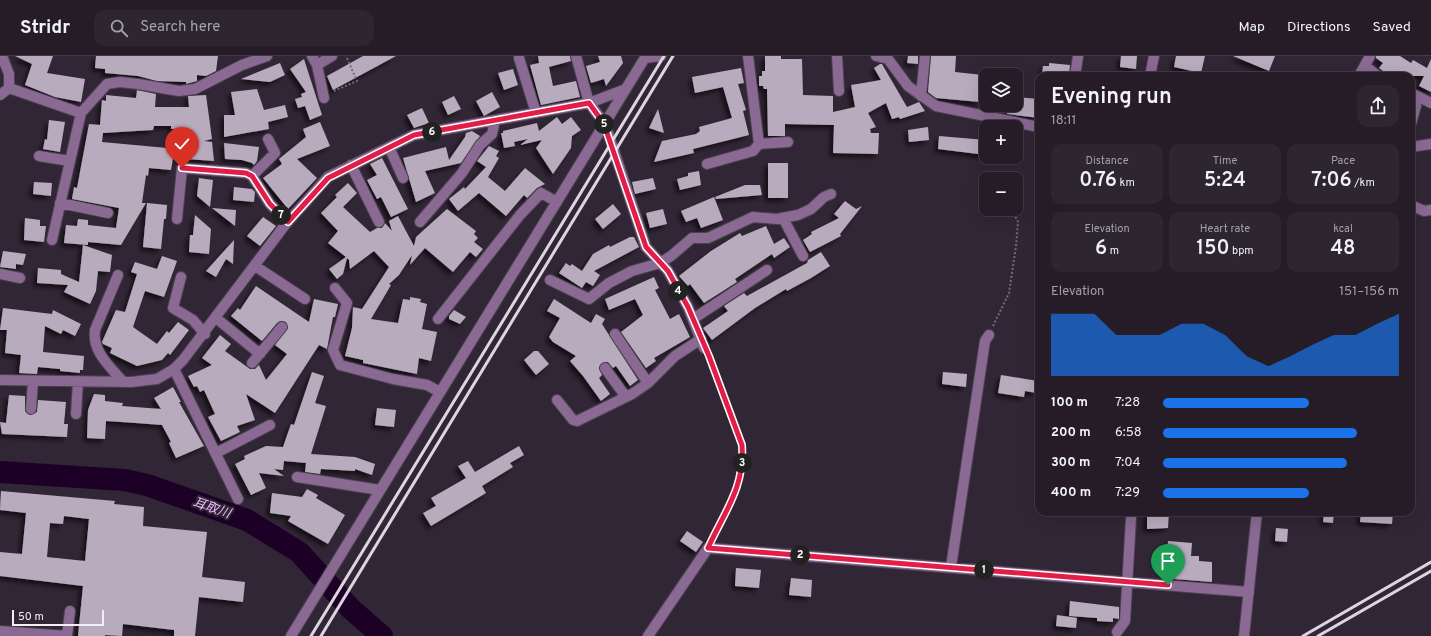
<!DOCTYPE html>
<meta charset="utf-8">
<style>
:root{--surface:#251c28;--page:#2d2530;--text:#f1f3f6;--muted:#a3a1a8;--line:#423a45;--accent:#1a73e8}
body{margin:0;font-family:Overpass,"Noto Sans JP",sans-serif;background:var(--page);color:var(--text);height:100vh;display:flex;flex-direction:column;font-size:15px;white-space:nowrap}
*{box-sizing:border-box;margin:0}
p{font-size:13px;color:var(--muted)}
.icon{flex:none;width:22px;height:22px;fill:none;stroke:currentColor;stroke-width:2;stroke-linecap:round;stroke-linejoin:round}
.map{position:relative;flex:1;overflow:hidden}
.drawer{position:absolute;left:1035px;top:16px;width:380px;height:444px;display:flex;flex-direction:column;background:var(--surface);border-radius:12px;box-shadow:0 4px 16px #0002,0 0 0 1px var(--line)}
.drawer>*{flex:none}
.tools{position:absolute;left:979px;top:12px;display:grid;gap:8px}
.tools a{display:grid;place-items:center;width:44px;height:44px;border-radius:8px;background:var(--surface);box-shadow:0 4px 16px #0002,0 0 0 1px var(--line);font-size:20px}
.scale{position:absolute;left:12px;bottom:10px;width:92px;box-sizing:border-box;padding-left:4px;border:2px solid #f4ecf6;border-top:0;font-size:11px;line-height:14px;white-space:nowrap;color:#f4ecf6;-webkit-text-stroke:3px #312635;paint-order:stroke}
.pin{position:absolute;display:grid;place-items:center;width:34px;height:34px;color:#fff;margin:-41px -17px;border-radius:50% 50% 50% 0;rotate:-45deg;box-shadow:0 0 4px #0007}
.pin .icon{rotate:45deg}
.km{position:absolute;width:20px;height:20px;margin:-10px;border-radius:50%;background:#222;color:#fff;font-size:11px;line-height:20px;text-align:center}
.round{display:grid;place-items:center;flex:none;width:42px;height:42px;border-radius:12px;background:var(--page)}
.headline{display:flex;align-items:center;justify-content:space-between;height:68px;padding:0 16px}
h1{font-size:22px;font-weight:600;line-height:30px}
.figures{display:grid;grid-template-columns:repeat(3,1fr);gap:6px;height:68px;padding:4px 16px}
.figures div{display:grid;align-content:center;border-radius:10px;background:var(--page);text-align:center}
.figures b{font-size:20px;font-weight:600}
.figures small{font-size:11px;font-weight:400}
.figures p{font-size:11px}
.chart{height:112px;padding:8px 16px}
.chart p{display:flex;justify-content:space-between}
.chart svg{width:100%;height:72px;margin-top:4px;fill:var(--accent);opacity:.7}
ul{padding:0 16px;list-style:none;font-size:13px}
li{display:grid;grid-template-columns:64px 48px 1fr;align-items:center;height:30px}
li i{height:10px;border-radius:5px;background:var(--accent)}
header{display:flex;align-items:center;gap:24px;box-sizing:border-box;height:56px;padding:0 20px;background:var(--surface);border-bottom:1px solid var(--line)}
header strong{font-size:19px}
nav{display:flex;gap:22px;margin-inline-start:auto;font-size:14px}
.search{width:280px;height:36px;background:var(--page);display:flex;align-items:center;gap:10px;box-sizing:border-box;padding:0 14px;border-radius:12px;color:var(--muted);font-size:15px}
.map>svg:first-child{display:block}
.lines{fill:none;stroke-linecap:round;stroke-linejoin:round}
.river{stroke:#1d0026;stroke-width:22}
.building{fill:#b9abbe;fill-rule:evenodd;filter:url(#shadow)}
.minor-casing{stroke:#4c4250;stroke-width:12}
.path{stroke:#756b78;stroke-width:2;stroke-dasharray:2 2;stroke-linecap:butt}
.minor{stroke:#8a6993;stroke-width:10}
.rail{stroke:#ded5e0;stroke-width:3}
.route-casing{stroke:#fff;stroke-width:8}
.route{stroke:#e11d48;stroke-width:5}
.labels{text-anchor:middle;stroke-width:4;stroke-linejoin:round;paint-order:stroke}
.water-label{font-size:13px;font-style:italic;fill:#ecb8fc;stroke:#312635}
</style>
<header>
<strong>Stridr</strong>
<div class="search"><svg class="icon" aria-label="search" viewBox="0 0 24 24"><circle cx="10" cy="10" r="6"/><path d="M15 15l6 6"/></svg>Search here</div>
<nav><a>Map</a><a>Directions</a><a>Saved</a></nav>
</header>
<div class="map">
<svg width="1431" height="580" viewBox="0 0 1431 580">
<defs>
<filter id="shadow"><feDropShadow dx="-3.5" dy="3.5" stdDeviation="2" flood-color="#0009"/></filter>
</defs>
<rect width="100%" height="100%" fill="#312635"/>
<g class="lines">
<path class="river" d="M0,416L125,424L147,429L247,464L299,496L350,552L382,580"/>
</g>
<path class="building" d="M15,0H53L47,17L85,23L81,46L55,41L25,29L32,8Z
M96,0H218L216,15L206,20L197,19V25L186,28V26L157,25L138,20L105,17V13L95,12Z
M363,0H396L333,34L327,20Z
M538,0H570L571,5L549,11L553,30L576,25L580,41L541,49L530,9L539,7Z
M598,0H621L623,7L606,30L604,23L591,27L586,10L600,6Z
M765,0H781V3H802L803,39L833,40V56L855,51L851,29L881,24L874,12L880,8H882L907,51L919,46L925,55L900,63L899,61L892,63L886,47L868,57L876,71L870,73L871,77H879L878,98L833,97L834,69L785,68V80H768L767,33H764L763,30H759V20H762V15H765Z
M908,0H918V8L907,7Z
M931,0H956L955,16L983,19L980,46L936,42L928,36Z
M1121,0H1137L1136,13L1120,11Z
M1176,0H1205L1201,17L1174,11Z
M1233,0H1275L1269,15Z
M1376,0H1400L1411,7L1413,4L1427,12L1431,3V36L1419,30L1424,20H1390L1379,12L1383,7L1376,2Z
M304,3L322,59L310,64L305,50L298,52L295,43L302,41L301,38L306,36L290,13Z
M280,7L285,19L270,26L241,23Z
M1049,7L1070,9L1069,20H1042L1043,10H1049Z
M741,12L744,27L738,28L746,54L743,55L749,79L693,93L694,97L654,106L662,85L696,78L700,75L699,71L732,62L723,31L695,37L692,21Z
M513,13L518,29L504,34L498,17Z
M257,33L264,54L285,49L288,61L268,66L269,73L224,81V59H235L231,36Z
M137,34L156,38L155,51H189L188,40L206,39L212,83L204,85L212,86L214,105L173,102L171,114L149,112L148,120L146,119L142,147H146L121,189L88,186V189L64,187L66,169L77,170L78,163L88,164V169L116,172L119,152L72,143L74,131L77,132L89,68L100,69L102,44L106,45V39L136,42ZM154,70H171V73H179L178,93L102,86L103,77L153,74Z
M492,36L500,51L484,60L476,45Z
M454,40L461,53L448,59L442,46Z
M1016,41L1039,43V62L1007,58L1009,49H1016Z
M422,52L429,67L414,72L407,59Z
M658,53L664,77L649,72Z
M557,61L562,68L571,61L581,74L572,80L571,92L553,118L536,92L542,84L520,89L528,83L514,86L515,90L504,92L501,77H503V75L537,67L539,75Z
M49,64L65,66L60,96L43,93L45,83L47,84Z
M320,66L330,90L297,103L317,122L288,153L263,122L282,108L279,103L306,81L303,73Z
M928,71L929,84L909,86L908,74Z
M472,75L480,80L461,107L425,115L435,137L416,146L403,102L446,91L449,104L465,81L466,77Z
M939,80L986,84V99L938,93Z
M224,87L259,91L257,105L254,109L252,107L242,104L225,103Z
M489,90L499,95L496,100L499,102L488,121L505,135L525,112L545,128L537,132L527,142L524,139L506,160L479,137L458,155L449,143L464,131L465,133L486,111L477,105Z
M382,102L408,153L391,161L381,141L377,143L367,124L377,119L370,108Z
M768,107H788V142H768Z
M699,115L701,129L680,134L677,123L688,120V117Z
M199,122L213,124L210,151L197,140Z
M653,122L656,133L635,138L632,126Z
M34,126L52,127L51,140L33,138Z
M348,127L357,137L343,151L370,176L377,172H382L385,167L392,175L389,165L398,160L414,190L416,181L447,153L476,175L474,178L478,182L474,186L483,193L476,201L470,196L453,216L425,192L410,209L412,199L399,219L389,228L391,229L371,263L398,267L403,243L410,244V241L421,243L420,246L427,248L422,273L437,276L431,305L419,302L417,318L363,307V304L345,300L352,272L353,251L362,253L389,211L374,195L350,213L349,204L347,202L343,218L337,223L329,213L346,201L328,187L338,175L321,157L337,141L335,139Z
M745,129H760L762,139L716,143L715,141Z
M234,131L252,133L255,136L254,146L233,144Z
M714,141L723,164L701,172L697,162L686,166L681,155Z
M845,145L856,153L862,150L840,178L841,180L810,196L803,184L812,178L811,176L839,162L834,158Z
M147,147L167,149L166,163H164L161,193L143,191Z
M613,148L621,158L603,173L595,163Z
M212,152L236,154L235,170Z
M663,153L667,168L650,172L646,157Z
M195,159L211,173L209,198L189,196L190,179H193Z
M263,161L276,170L260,190L247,180Z
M25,162L40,164V170H46L44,186L24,184Z
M766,170L774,188L784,182L790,191L774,202L772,198L735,223L737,226L704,247L690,228L688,230L679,220L711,195L740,177L742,180Z
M630,181H634L639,191L594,215L600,219L593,230L586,226L582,232L559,217L566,207L570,210L572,208L582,215L593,198L609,189L610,191Z
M234,184L233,208L226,203L216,221L206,215Z
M83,189L112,199L110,216L98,215L96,235L90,248L64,236L68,229L37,227L38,212L61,214V218L79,226Z
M3,195L26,198L23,209L16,208V213L0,211Z
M821,196L830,210L811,222L787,235L786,233L755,252L712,284L703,272L728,255L724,250L744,237L747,240L807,207L808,204Z
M162,200L177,205L164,241L145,235L133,271L157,288L167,275L169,277L178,266L189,274L170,299L168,297L162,304L137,310L110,297L112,292L103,288L102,286L116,254L125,256L137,218L131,216L135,206L157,213Z
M654,221L659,232L655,234L670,263L679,258L690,281L654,302L656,305L646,312L621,276L643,259L635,243L609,254L605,243Z
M256,230L309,266L314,243L338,248L335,261H333L327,293L319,289L275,357L246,338L255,364L237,370L240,376L221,385L208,361L215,358L204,334L200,336L197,330L194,331L188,320L212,309L202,302L220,279L231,288L225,295L250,313H255L259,309L266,324L287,298L275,289L288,272L286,266L280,265L277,267L262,285L231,260L238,252L240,254Z
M554,243L591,267L596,258L605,263L602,268L638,324L630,330L616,310L613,312L608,306L602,307L599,312L602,319L599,322L610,338L601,345L583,320L570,305L576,300L553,286L549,281L560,262L547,255Z
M3,252L52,258L53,254L81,268L75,280L63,274L61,278L45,270L43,296L84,300L83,314H80V317L60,315V313L38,311L37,318L19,317L21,299L5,297L7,274H0Z
M454,254L466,261L460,268L449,263V260Z
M534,295H538L549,308L536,319L524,304Z
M312,316L324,320L315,347L326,350L311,398L355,401L375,408L372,419L355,413V415L321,413L320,418L305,416L306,407L284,405L283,414L274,413L284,420L259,417L266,432L251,439L235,408L245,403L244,400L266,390L283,391L291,368L294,369Z
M943,316L967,318L966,331L942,328Z
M1001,319L1038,325L1036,337L1025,335L1024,341L998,337Z
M173,331L181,346H179L204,390L176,402L169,387L171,386L162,369L136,367L106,365L105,383L87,382L88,354L94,338L105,339V345L123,347L122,350L161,353L154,342Z
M9,339L25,340V355L30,359L37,356L38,344L66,346L64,368H68L67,381L2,378L0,366L6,367Z
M377,352L396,354L394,371L375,369Z
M519,390L524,399L510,407L513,411L482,430L486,437L431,470L423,457L436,450L431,442L466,422L458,410L468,405L475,416Z
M307,433L318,439L316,442L345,459L328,488L288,465L291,460L270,457L272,437L302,441Z
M1,435L115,445L114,448L144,451L143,470L207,476L202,521L245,526L243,546L199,541L195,580H174V574L123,568L122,580L105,579V580H78L83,530L0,520V496L22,498L26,457L0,454ZM64,460L89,463L85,505L47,501L50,467L63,468Z
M1147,456H1169L1168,472L1147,473Z
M1324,456H1334L1333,467L1323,466Z
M1361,456H1393L1392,468L1360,466Z
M1276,472L1288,473L1287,486L1275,485Z
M687,475L703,486L696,496L680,485Z
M1168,485L1192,487L1191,500H1199V505L1212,506V526L1174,523V520L1165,519Z
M736,512L761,514L759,532L735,530Z
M791,522L812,524L811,541L789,539Z
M1070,545L1119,551V563L1113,562V566L1097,565V562L1069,560Z
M1057,559L1077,562L1076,572L1056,570Z"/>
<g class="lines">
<defs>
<path id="minor" d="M2,0L9,18V32
M312,0L317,9L332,0
M837,0L839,35
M876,0L888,3L908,30L936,50L1039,71
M519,2L536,57
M645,2L661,0
M317,9L324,42
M1365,10L1378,20
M1075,20L1078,0
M1150,20L1154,0
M1359,20L1370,0
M626,33L589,47L605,68L646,191L668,215L688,251L704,292
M1411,37L1431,47
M0,39L9,32L81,57L52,184
M921,40L925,0
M81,57L107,28L120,26L138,28L179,35L195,33L242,9L267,0
M1411,68L1416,50
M759,88L788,86
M389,91L403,122
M1411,91L1431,88
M39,100L70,105
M707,108L753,95L759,88L748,0
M351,109L379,166
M252,120L275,97L268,83
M60,147L108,157
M1411,149L1424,155L1431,154
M783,162L803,200
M177,163L182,112L246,117L252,120L270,148L288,166
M420,166L462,117L480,89L492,78L495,65
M255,210L305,243
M0,218L20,222
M118,219L95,274C92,296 110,310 123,326
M181,221L173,252L193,264L205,278
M550,224L589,243L609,227L632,215L660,207L671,200L692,182H708L753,161L777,163L798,159L811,153L824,141L831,138
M335,232L347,247L333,294L340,309L393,323L427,329L440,336
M216,262L260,298
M438,263L520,159L541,137L557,146
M693,263L767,214
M615,278L648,327
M252,307L282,271
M605,312L626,341
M174,313L238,443
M0,324L131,326L157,323L174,313L183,304L285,169L328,121L414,79L589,47L576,0
M557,344L573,364L577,365L632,338L648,327L675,300L701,283
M31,353L33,325
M76,358L78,325
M216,397L270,369
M297,421L380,434
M951,511L985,285L989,279
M0,575L67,580
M1117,576L1125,565L1131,462
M67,580L70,555
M291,580L646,0
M648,580L708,492L1249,536
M1244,580L1257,456"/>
</defs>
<use href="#minor" class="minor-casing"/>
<path class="path" d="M334,35L357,25L346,0
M993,270L1009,237L1016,190L1018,166L1015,160L1008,157
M709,301L742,389C743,409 739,431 731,450C726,461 718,471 713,482"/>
<use href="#minor" class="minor"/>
<path class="rail" d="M311,580L664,0
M321,580L673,0
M1303,580L1431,506
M1318,580L1431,515"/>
</g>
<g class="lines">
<defs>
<path id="route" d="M182,112L246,117L252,120L270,148L288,166L328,122L414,79L589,47L604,68L646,191L668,215L688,251L709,300L742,389C745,432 724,456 708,492L1168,529"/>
</defs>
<use href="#route" class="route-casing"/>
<use href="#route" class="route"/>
</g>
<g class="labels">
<g class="water-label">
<text transform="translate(212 451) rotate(19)" y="5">耳取川</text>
</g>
</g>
</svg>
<div class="tools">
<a><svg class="icon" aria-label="layers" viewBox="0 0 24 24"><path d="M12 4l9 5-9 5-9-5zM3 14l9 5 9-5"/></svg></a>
<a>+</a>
<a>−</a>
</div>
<div class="scale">50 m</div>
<div class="pin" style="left:1168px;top:529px;background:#1e9e55"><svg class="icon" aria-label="arrive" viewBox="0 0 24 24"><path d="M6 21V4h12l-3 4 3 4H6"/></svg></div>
<div class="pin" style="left:182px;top:112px;background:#d93025"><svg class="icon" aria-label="check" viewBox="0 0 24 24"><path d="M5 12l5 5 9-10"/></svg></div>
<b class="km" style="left:984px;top:514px">1</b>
<b class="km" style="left:800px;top:499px">2</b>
<b class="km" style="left:742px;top:407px">3</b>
<b class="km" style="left:678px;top:235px">4</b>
<b class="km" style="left:604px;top:68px">5</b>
<b class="km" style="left:432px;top:76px">6</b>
<b class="km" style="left:281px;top:159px">7</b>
<section class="drawer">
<div class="headline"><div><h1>Evening run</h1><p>18:11</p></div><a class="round"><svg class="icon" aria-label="share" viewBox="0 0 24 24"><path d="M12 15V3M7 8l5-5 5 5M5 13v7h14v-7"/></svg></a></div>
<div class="figures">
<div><p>Distance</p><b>0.76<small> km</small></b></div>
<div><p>Time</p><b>5:24</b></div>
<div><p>Pace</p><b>7:06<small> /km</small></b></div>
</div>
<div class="figures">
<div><p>Elevation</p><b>6<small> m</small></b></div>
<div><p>Heart rate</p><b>150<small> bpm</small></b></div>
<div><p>kcal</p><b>48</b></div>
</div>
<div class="chart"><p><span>Elevation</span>151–156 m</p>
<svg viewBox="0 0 160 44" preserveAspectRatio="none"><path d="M0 44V6L10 6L20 6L30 19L40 19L50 19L60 12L70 12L80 19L90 32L100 38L110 32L120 25L130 19L140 19L150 12L160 6V44z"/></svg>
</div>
<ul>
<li><b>100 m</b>7:28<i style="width:62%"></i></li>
<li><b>200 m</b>6:58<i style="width:82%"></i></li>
<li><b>300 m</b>7:04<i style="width:78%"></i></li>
<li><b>400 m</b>7:29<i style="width:62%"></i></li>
</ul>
</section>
</div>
